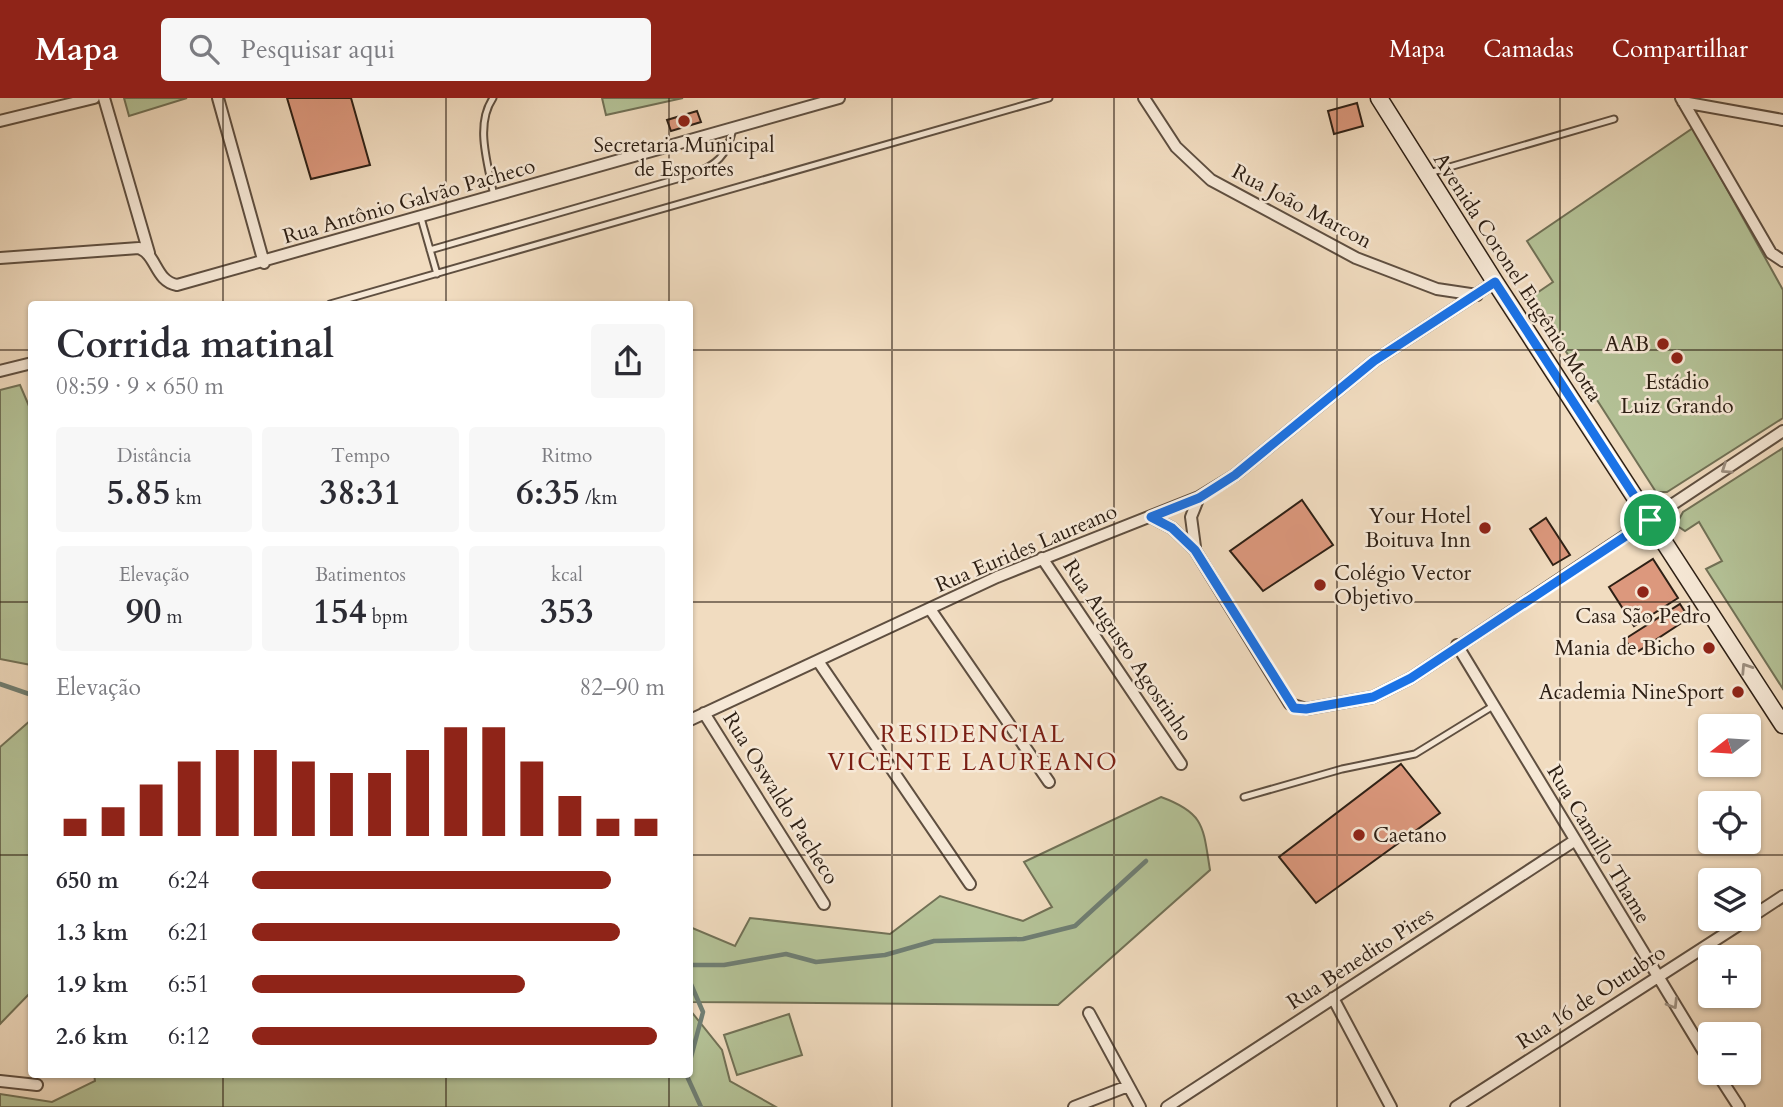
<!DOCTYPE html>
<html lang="pt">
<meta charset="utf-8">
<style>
:root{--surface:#fff;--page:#f7f7f7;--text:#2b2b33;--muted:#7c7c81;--accent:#8f2418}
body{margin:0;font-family:Cardo,serif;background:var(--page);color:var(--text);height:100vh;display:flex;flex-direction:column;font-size:26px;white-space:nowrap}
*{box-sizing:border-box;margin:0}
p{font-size:23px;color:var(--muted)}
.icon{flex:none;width:38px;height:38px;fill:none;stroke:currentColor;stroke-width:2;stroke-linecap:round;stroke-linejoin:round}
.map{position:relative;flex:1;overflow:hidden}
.panel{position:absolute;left:28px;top:203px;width:665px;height:777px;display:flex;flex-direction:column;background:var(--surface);border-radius:7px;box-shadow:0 2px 5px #0004}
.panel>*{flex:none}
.needle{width:46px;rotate:253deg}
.buttons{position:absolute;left:1698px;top:616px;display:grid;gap:14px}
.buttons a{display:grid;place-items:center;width:63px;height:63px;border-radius:7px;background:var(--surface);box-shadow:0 2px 5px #0004;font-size:35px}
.pin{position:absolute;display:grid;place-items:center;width:60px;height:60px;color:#fff;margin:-30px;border:4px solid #fff;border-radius:50%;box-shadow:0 2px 7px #0007}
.round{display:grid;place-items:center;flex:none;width:74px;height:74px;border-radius:7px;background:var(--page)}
.overview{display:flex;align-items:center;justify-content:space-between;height:119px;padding:0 28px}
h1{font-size:38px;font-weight:800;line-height:52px}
.metrics{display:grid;grid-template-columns:repeat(3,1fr);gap:10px;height:119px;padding:7px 28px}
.metrics div{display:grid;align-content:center;border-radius:7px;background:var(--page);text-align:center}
.metrics b{font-size:35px;font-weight:800}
.metrics small{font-size:19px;font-weight:400}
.metrics p{font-size:19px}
.chart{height:196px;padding:14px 28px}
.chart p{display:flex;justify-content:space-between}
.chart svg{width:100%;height:126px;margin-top:7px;stroke:var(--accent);stroke-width:6}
ul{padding:0 28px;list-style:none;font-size:23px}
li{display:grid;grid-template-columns:112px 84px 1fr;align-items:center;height:52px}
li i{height:18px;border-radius:9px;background:var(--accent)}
header{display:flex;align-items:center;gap:42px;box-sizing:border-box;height:98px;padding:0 35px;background:var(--accent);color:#fff}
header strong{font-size:33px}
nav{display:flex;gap:38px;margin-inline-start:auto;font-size:24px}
.search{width:490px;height:63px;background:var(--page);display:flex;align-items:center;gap:18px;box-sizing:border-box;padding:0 24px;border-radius:7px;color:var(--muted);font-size:26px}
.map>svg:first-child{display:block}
.green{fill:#b4c297;stroke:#717156;stroke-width:2}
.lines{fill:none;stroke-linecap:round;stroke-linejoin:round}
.stream{stroke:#6f7e73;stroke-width:4.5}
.building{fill:#dc987d;stroke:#2e2015;stroke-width:2}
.lane-casing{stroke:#5f4f40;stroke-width:9}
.street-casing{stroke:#5f4f40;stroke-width:14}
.secondary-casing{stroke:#2e2015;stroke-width:19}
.lane{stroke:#f6e8d6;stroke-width:5}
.street{stroke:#f6e8d6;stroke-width:10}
.secondary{stroke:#f6e8d6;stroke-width:16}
.oneway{stroke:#9c8e7f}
.route-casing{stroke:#fff;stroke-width:14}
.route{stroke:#1a73e8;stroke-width:9}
.grid{fill:none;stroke:#2e2015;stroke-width:2;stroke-opacity:0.55}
.poi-dot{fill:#8f2418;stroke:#f6e8d6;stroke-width:2.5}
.labels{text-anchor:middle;stroke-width:5;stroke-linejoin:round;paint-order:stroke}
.poi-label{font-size:21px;fill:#2e2015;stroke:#f6e8d6;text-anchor:end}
.street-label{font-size:21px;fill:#2e2015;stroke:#f6e8d6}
.quarter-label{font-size:24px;letter-spacing:2px;fill:#7a1f14;stroke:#f6e8d6}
</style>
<header>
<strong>Mapa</strong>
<div class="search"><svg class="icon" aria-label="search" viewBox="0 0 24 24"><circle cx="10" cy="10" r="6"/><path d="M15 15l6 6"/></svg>Pesquisar aqui</div>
<nav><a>Mapa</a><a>Camadas</a><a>Compartilhar</a></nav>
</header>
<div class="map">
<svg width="1783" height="1009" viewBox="0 0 1783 1009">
<rect width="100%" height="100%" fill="#f1dcc0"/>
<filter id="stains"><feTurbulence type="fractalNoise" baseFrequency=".00286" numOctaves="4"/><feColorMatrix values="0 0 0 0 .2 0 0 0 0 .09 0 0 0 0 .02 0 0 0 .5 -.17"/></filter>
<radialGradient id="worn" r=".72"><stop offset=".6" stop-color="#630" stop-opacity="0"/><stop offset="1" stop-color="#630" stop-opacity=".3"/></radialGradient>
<path class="green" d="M124,0H187L129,18Z
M602,0H683L606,17Z
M1693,30L1783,192V320L1667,394H1656L1531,199L1553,184L1527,143Z
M20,287L32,315L31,567L0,561V292Z
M1783,350V591L1706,471L1722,463L1699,424L1685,433L1676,427L1683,414Z
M31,622V894L0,926V649Z
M1161,699C1205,715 1203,729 1210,772L1058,907L690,904V829L735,848L750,820L890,836L940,798L1023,823L1052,809L1024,764Z
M690,912L722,952L730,983L776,1009H0V996L52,1004L95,983L94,976H690Z
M789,916L802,957L737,977L724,937Z"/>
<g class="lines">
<path class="stream" d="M0,586L32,597
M690,867H724L786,856L816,864L885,857L934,843L1023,841L1075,828L1146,763
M690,884L703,914L690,963
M686,976L701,1009"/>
</g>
<path class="building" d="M287,0H351L370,67L311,81Z
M1357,5L1363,28L1334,36L1328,13Z
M697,13L701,24L671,33L667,22Z
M1302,402L1333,447L1263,493L1230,453Z
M1546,420L1570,457L1553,467L1530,431Z
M1653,461L1678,500L1634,528L1609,489Z
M1680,506L1689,520L1634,556L1625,541Z
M1401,666L1440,715L1316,805L1279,759Z"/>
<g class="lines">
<defs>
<path id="lane" d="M493,0C474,28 489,68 494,99
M1429,75L1614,21
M421,120L437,176
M430,152L691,77C717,67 727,58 733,31
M330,206L1049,0
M1244,699L1342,671L1415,656L1493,608"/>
<path id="street" d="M104,0L149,155
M218,0L264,165
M1144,0L1176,49L1211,82L1356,160L1437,191L1477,197
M1681,0L1771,155L1783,163
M1683,4L1783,22
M0,23L94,0
M0,160L139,150C157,157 155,183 177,187L839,0
M0,273L32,265
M1151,419L1172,430L1195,452L1290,606L1306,611L1373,599L1411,580L1783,333
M1195,449L1191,419L1199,399
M1042,460L1181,666
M930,511L1049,684
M1457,547L1710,964
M818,563L970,786
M704,615L824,806
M690,622L997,479L1199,399L1235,377L1374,263L1495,184
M1748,821L1783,798
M1333,900L1391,1009
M1089,915L1140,1009
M1717,975L1739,1009
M0,983L37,987
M1074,1009L1128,988
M1167,1009L1574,743
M1456,1009L1748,821"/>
<path id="secondary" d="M1379,0L1495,184L1783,627"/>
</defs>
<use href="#lane" class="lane-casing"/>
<use href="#street" class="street-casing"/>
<use href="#secondary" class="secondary-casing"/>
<use href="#lane" class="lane"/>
<use href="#street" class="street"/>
<use href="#secondary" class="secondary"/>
</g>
<defs><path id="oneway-chevron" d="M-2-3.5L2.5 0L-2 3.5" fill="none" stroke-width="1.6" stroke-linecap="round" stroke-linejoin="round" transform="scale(1.75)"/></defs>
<g class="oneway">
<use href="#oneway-chevron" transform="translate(1726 371) rotate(146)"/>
<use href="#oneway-chevron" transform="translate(1746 570) rotate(-123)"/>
<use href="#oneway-chevron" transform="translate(1673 906) rotate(58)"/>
</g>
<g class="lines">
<defs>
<path id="route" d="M1495,184L1650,422L1411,580L1373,599L1306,611L1294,610L1195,452L1172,430L1151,419L1199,400L1235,377L1374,263Z"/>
</defs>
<use href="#route" class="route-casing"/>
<use href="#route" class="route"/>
</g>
<path class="grid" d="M223,0V206M446,0V206M669,0V206M892,0V1009M1114,0V1009M1337,0V1009M1560,0V1009M0,252H32M690,252H1783M0,504H32M690,504H1783M0,757H32M690,757H1783M223,976V1009M446,976V1009M669,976V1009"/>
<g class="poi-dot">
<circle cx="684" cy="23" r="7"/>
<circle cx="1663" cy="246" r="7"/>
<circle cx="1677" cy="260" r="7"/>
<circle cx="1485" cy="430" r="7"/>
<circle cx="1320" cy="487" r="7"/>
<circle cx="1643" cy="494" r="7"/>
<circle cx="1709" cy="550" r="7"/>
<circle cx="1738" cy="594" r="7"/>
<circle cx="1359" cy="737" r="7"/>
</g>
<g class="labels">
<g class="poi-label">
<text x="684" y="54" text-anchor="middle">Secretaria Municipal<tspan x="684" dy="24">de Esportes</tspan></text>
<text x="1649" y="253">AAB</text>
<text x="1677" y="291" text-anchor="middle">Estádio<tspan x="1677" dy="24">Luiz Grando</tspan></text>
<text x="1471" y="425">Your Hotel<tspan x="1471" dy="24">Boituva Inn</tspan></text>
<text x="1334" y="482" text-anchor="start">Colégio Vector<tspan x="1334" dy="24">Objetivo</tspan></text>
<text x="1643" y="525" text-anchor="middle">Casa São Pedro</text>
<text x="1695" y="557">Mania de Bicho</text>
<text x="1724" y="601">Academia NineSport</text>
<text x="1373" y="744" text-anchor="start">Caetano</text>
</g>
<g class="street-label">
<text transform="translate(409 103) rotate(-16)" y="7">Rua Antônio Galvão Pacheco</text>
<text transform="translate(1302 108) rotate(28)" y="7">Rua João Marcon</text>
<text transform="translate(1518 179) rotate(57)" y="7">Avenida Coronel Eugênio Motta</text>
<text transform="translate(1026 450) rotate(-23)" y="7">Rua Eurides Laureano</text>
<text transform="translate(1128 552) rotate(56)" y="7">Rua Augusto Agostinho</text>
<text transform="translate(781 700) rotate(58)" y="7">Rua Oswaldo Pacheco</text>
<text transform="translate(1599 746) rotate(59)" y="7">Rua Camillo Thame</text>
<text transform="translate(1360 860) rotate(-33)" y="7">Rua Benedito Pires</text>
<text transform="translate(1591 899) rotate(-33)" y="7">Rua 16 de Outubro</text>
</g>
<g class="quarter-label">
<text x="973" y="644">RESIDENCIAL<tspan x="973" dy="28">VICENTE LAUREANO</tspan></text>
</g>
</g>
<rect width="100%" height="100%" filter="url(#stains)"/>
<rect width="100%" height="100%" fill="url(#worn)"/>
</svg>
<div class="buttons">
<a><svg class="needle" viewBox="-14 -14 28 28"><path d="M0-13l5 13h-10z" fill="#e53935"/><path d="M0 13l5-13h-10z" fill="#7c7c81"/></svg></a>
<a><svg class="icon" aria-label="locate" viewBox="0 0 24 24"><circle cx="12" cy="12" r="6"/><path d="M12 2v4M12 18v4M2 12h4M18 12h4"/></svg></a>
<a><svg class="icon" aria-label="layers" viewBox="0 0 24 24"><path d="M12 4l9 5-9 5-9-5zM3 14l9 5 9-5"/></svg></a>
<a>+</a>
<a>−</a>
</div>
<div class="pin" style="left:1650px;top:422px;background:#1e9e55"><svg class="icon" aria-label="arrive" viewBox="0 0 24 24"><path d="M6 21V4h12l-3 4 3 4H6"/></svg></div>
<section class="panel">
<div class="overview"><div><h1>Corrida matinal</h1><p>08:59 · 9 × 650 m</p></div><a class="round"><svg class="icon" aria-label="share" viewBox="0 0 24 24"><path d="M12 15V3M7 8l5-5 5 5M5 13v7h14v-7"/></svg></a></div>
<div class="metrics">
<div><p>Distância</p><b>5.85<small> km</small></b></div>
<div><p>Tempo</p><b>38:31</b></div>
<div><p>Ritmo</p><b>6:35<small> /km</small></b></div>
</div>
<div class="metrics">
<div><p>Elevação</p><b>90<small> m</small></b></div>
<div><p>Batimentos</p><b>154<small> bpm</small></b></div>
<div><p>kcal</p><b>353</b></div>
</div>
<div class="chart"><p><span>Elevação</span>82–90 m</p>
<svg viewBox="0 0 160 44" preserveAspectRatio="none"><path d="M5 44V38M15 44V34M25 44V26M35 44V18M45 44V14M55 44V14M65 44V18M75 44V22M85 44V22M95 44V14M105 44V6M115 44V6M125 44V18M135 44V30M145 44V38M155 44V38"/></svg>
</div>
<ul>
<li><b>650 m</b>6:24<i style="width:87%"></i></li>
<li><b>1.3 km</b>6:21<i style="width:89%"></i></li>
<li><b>1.9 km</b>6:51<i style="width:66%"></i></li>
<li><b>2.6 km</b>6:12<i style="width:98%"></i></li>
</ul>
</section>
</div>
